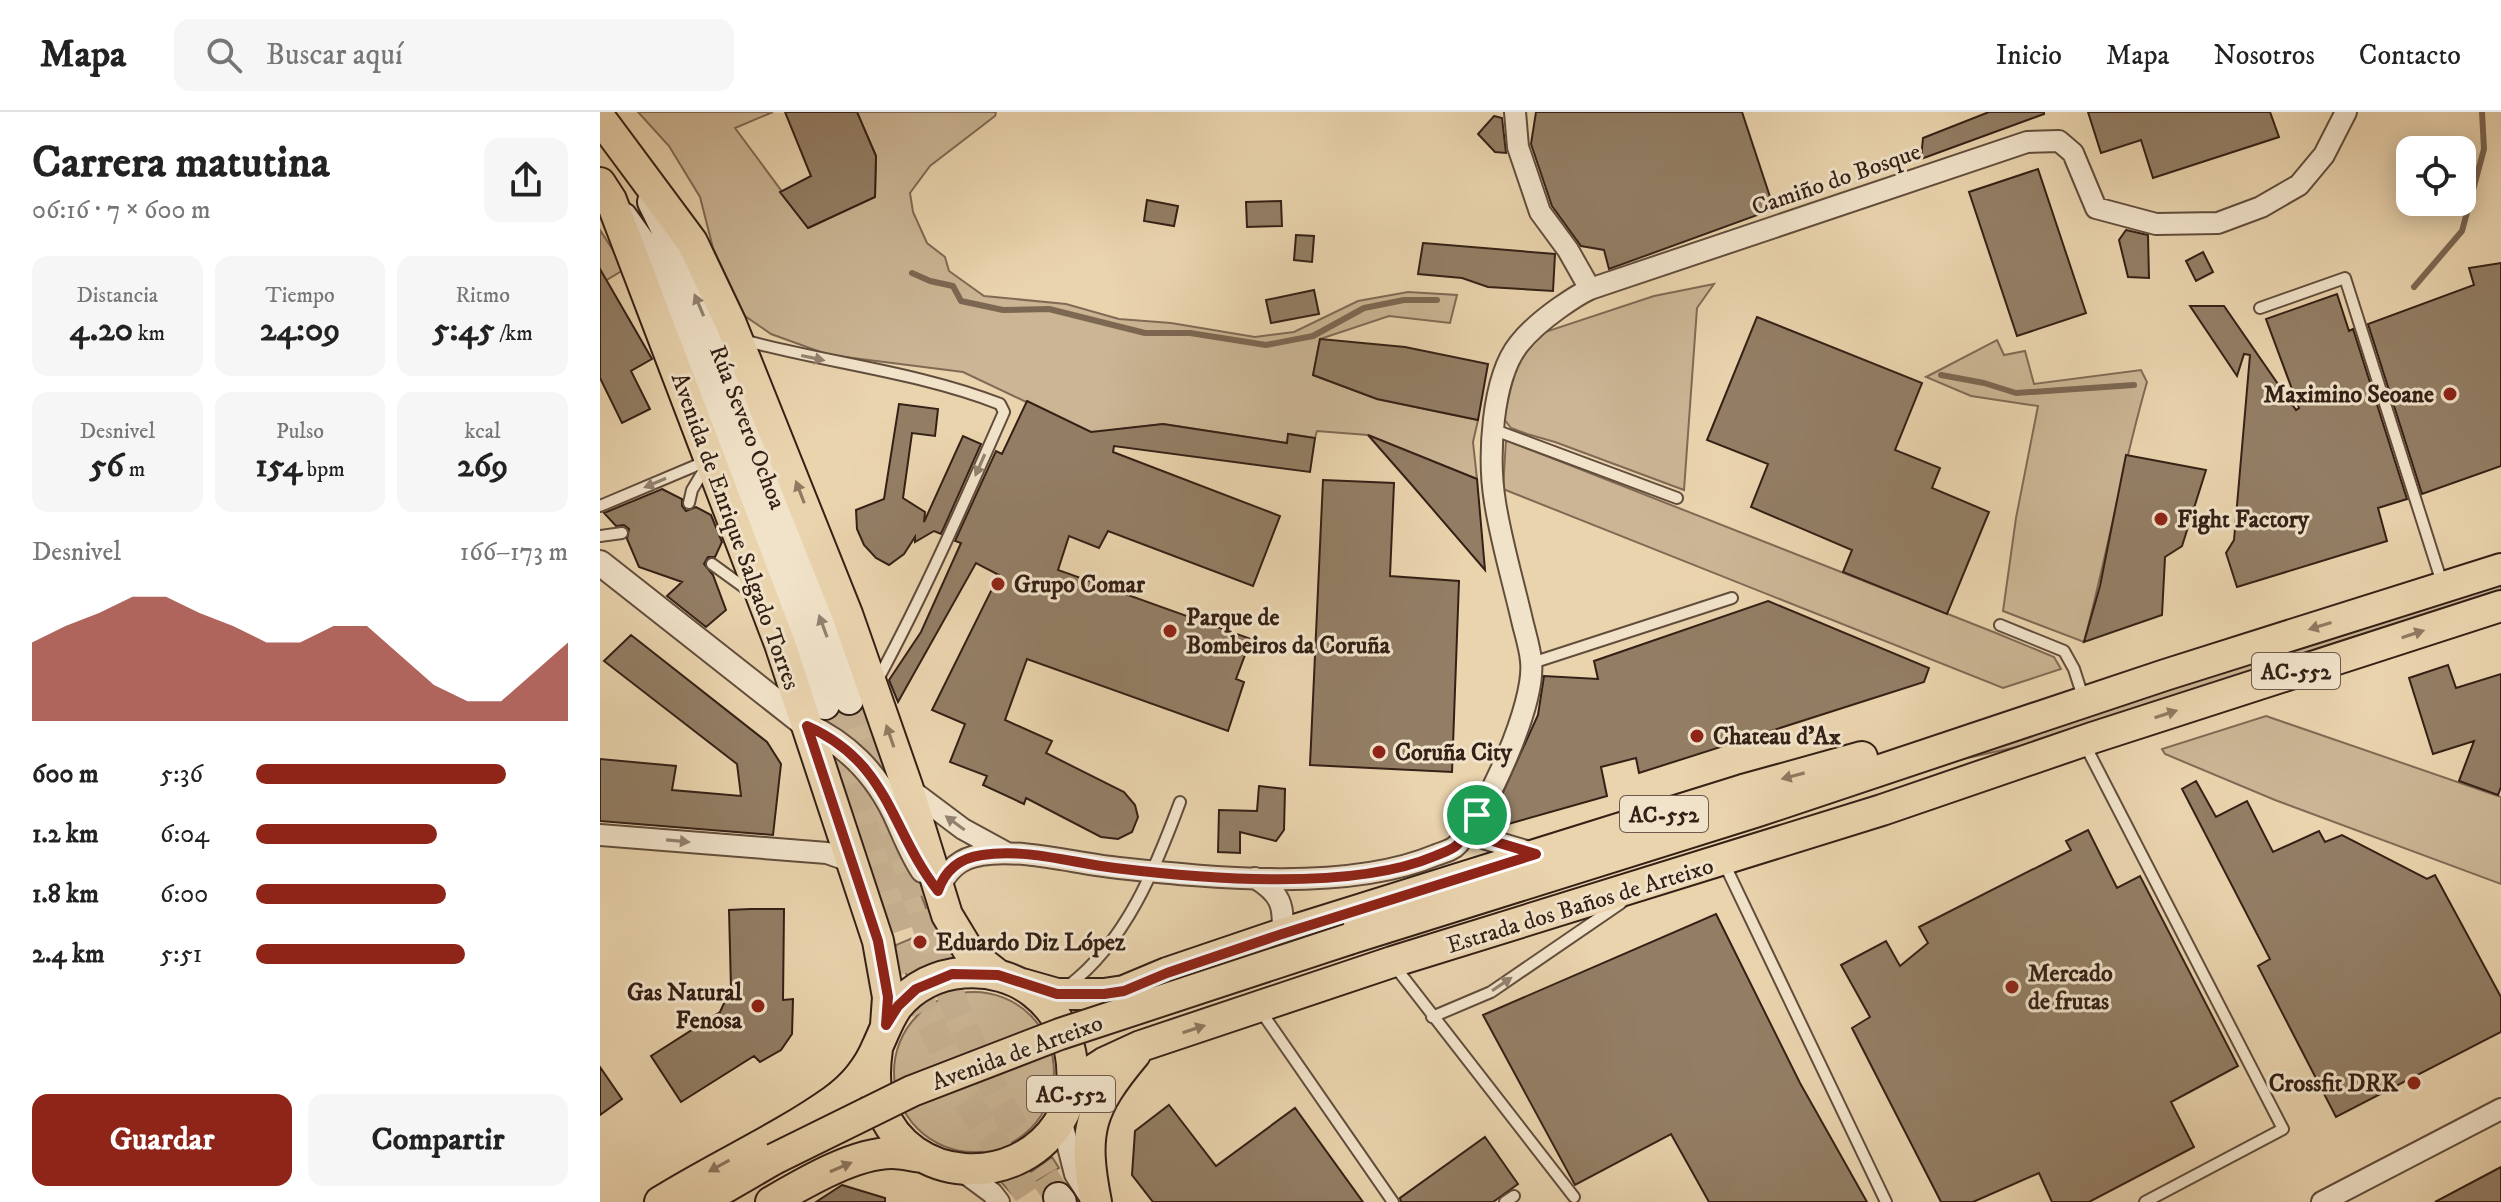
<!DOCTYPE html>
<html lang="es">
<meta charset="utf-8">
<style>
:root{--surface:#fff;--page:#f6f6f6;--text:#222;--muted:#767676;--line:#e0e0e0;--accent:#8f2418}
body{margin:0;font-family:"IM FELL DW Pica",serif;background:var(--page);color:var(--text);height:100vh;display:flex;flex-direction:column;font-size:30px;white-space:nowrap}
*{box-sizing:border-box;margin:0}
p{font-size:26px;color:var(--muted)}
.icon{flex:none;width:44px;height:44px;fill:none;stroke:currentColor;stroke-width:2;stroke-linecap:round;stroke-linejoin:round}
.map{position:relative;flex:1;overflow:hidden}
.drawer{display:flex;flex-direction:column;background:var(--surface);width:600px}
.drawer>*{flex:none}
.tools{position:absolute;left:1796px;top:24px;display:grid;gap:16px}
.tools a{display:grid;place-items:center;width:80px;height:80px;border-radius:16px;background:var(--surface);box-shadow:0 4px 20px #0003;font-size:40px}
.pin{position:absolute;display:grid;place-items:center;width:68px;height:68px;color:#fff;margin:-34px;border:4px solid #fff;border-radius:50%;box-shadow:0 2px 8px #0007}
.round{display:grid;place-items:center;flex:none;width:84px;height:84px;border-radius:16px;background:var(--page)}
.overview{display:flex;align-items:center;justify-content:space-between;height:136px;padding:0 32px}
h1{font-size:44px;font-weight:700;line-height:60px}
.stats{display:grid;grid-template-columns:repeat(3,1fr);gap:12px;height:136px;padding:8px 32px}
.stats div{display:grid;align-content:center;border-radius:16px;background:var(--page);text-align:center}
.stats b{font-size:34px;font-weight:700}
.stats small{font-size:22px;font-weight:400}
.stats p{font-size:22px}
.chart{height:224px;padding:16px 32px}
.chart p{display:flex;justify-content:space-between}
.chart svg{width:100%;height:144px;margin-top:8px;fill:var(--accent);opacity:.7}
.action{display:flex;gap:16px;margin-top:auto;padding:16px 32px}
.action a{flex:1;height:92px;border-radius:16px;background:var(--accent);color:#fff;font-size:32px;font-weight:700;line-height:92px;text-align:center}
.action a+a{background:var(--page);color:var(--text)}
ul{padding:0 32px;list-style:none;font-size:26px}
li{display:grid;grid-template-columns:128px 96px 1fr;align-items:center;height:60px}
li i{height:20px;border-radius:10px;background:var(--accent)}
header{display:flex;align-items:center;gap:48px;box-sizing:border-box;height:112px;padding:0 40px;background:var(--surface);border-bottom:2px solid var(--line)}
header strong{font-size:38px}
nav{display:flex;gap:44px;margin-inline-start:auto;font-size:28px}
.search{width:560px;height:72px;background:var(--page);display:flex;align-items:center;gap:20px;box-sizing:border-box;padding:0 28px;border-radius:16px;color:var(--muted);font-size:30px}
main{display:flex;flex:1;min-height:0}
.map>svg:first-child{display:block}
.green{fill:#cbb594;stroke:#806a55;stroke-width:2}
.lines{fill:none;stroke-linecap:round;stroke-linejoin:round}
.stream{stroke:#7c6752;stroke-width:6}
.building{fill:#937e65;stroke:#342016;stroke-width:2}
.secondary-tunnel{stroke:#c6b090;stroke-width:28;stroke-dasharray:28 14;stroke-linecap:butt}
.service-casing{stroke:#624d3c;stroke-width:14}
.minor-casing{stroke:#624d3c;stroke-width:24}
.tertiary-casing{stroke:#624d3c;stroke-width:28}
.secondary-casing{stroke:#342016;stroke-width:32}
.primary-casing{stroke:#342016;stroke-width:34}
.service{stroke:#f1e3ca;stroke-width:10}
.minor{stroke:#f1e3ca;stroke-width:20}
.tertiary{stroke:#f1e3ca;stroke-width:24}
.secondary{stroke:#f1e3ca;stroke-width:28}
.primary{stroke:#ead4ae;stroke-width:30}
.primary-bridge-casing{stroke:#342016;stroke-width:34;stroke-linecap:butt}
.primary-bridge{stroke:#ead4ae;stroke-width:30}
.oneway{fill:#928270}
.oneway2{fill:#8f7a62}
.route-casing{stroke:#fff;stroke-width:16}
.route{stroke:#8f2418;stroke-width:10}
.poi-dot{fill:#8f2418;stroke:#f1e3ca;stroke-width:3}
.labels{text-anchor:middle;stroke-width:6;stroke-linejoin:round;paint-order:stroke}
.shield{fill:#f1e3ca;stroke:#6d5a4c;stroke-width:2}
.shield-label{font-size:22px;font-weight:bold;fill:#342016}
.street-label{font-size:24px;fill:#342016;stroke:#f1e3ca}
.poi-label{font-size:24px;font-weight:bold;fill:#342016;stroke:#f1e3ca;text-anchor:start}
</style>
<header>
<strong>Mapa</strong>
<div class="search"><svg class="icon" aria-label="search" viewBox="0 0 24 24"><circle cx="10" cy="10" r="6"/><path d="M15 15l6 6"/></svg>Buscar aquí</div>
<nav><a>Inicio</a><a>Mapa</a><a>Nosotros</a><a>Contacto</a></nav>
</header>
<main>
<section class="drawer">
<div class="overview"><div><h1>Carrera matutina</h1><p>06:16 · 7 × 600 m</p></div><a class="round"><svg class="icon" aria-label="share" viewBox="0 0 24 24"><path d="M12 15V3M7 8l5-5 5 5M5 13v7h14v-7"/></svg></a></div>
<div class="stats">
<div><p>Distancia</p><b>4.20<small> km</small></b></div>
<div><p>Tiempo</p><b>24:09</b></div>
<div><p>Ritmo</p><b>5:45<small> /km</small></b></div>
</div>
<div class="stats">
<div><p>Desnivel</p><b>56<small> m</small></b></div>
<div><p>Pulso</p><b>154<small> bpm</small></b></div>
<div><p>kcal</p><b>269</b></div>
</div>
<div class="chart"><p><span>Desnivel</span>166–173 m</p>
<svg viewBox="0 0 160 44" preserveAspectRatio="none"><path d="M0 44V20L10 15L20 11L30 6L40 6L50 11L60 15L70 20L80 20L90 15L100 15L110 24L120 33L130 38L140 38L150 29L160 20V44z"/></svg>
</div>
<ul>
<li><b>600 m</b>5:36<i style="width:80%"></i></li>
<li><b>1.2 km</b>6:04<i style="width:58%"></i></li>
<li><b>1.8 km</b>6:00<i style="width:61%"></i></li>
<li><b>2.4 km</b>5:51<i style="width:67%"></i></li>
</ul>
<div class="action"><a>Guardar</a><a>Compartir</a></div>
</section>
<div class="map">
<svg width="1901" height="1090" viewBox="0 0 1901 1090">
<rect width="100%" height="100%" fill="#ead4ae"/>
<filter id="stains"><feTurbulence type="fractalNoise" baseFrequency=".0025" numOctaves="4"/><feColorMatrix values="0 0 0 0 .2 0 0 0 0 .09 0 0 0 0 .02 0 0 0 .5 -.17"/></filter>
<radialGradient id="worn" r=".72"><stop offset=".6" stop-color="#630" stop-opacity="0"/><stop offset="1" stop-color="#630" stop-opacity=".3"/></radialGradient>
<path class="green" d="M38,0H173L135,16L209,116L275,84L276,44L257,0H396L395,4L330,54L310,81L313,100L327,131L345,145L349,159L384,184L466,192L519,207L571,211L655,225L694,220L758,189L808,180L857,183L850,211L789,204L720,227L713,263L777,287L878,308L873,330L877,367L768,323L717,319L715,326L689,322L687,331L563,312L512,318L515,332L363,260L229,243L171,222L145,204L113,136L100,85L69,34Z
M0,118L25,157L0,172Z
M1114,172L1097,196L1084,378L955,330L927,322L911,316L904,307C911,274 915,246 939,222L1054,184Z
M1397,228L1404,243L1425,239L1434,272L1541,258L1547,270C1522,356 1507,444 1484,530L1403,499L1416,406L1438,294L1371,284L1326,265Z
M906,328L1396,521L1454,545L1461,557L1403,576L903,377Z
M1901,469V483L1438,630L1341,652V648Z
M264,590L290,664L287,666L216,606Z
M1666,604L1901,685V772L1675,688L1565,642L1562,637Z
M227,637C235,642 246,647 252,655C288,697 310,752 329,804L292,819Z
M334,817L342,832L359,848L308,867L296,833Z
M294 960a80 80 0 1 1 160 0a80 80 0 1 1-160 0Z
M452,1045L459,1056L413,1083L401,1070L425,1064Z"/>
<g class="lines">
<path class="stream" d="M312,161L330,169L353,174L361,189L403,198L449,197L545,221H590L666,233L713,224L764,196L804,188H837
M1814,175L1862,119L1884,37L1882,0
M1341,263L1384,271L1416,281L1534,273"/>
</g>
<path class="building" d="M185,0H257L276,44L275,85L208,116L180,80L211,64Z
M936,0H1142L1174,97L1009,157L1004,138L981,134L952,94L931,32Z
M1389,0H1444V2L1321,47L1323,26Z
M1488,0H1670L1679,25L1553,66L1541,28L1501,41Z
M894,4L902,6L906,41L895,40L878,22Z
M1438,57L1486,201L1417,224L1369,80Z
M547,88L578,94L574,114L544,109Z
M681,89L682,114L647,115L646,90Z
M1526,118L1548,123L1549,166L1528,165L1519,128Z
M696,123L714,124L712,150L694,148Z
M823,131L955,142L953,179L888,175L862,166L818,162Z
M1603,140L1613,160L1596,169L1586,149Z
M1901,151V354L1822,382L1768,212L1874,173L1869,156Z
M0,157L52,247L31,259L50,297L22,311L0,266Z
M714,178L719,202L671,211L666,188Z
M1737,182L1749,219L1753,217L1807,387L1778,396L1787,429L1637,475L1626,441L1634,428L1650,243L1644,242L1637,264L1590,194H1624L1696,298L1699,296L1666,207Z
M1157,205L1322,271L1295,338L1340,356L1332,376L1389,400L1347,502L1243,460L1252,438L1151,395L1168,352L1107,328Z
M720,227L805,235L888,252L878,308L777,287L713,263Z
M427,289L491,320L563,312L687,331L688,322L715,326L710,360L514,334L513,340L680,404L653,474L508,419L499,436L469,424L458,458L651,527L636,567L644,570L628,619L427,547L405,608L452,629L446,641L524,680L535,693L538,705L532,720L518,727L501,725L426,686L424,692L383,673L387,664L350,650L365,612L332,598L399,463L376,451L298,590L289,568L321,520L361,431L355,429L396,339L402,342Z
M299,292L338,297L335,324L312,321L303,386L325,400L324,410L363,324L381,332L341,422L334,419L315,430V425L304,442L289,453L276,446L264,433L257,417L256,398L284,387Z
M768,323L877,367L885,458L811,372Z
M1526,343L1606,358L1582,434L1565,445L1562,503L1484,530L1500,474Z
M723,368L794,371L790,464L859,469L852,660L710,653Z
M62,377L82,387V394L86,399L96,395L111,403L122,430L115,445H108L104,452L113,463L126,498L106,515L67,484L82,470L39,455L27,427L29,417L24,413L16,414L4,401Z
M1168,489L1329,556L1324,570L1039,661L1036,646L1001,655L1007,684L901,714L893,702L938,603L944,564L998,567L994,549Z
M31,523L167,630L181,652L173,723L0,709V647L76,654L72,678L141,684L137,652L4,549Z
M1848,553L1856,576L1901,562V675L1898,683L1859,669L1874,629L1833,642L1809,566Z
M1596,669L1616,705L1647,689L1673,740L1719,719L1725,730L1742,723L1827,767L1835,763L1901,885V920L1736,1005L1658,854L1670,847L1582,677Z
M659,674L685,677L684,718L676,729L640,720V741L618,740L619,698L657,699Z
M1488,718L1517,776L1540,764L1638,954L1571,990L1594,1035L1489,1090H1452L1439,1061L1373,1090H1341L1252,916L1270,905L1241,853L1286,829L1300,854L1328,831L1319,815L1471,738L1466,729Z
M150,797H184L183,888L193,887L192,922L181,938L160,950L154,944L81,990L51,944L120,900L131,876L129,798Z
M1116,802L1200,971L1267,1090H1109L1071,1022L975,1073L883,903Z
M0,955L22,987L0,1003Z
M569,993L616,1054L695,996L763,1090H553L532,1063L535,1019Z
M885,1025L918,1072L893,1090H801L800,1086Z
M1901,1055V1090H1835Z
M242,1073L285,1086V1090H216Z"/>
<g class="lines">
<path class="secondary-tunnel" d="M249,588L280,676
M225,593L324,897L364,984L433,1090
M294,719C313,773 330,828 350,881C378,953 415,1021 458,1085"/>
<defs>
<path id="service" d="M1660,196L1745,166L1843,474
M143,228C228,251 318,260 400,292L404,300C364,391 324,482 277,569
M892,317L1077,386
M89,391L92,378L107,353
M0,394L109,348
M0,424L22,421
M112,452L152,481
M1400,513L1464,539L1474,557L1483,585
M932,551L1132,486
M1484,631L1683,1017L1545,1090
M1123,749L1286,1090
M793,852L974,1085
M468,874C526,830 556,755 580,690
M660,898L793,1090
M832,905L891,880L1021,791
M905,1090L914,1084"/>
<path id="minor" d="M915,0L918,35L940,100L968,138L990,177
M307,675L363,717L407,741
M877,703L886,727L936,742
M0,723L227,741L244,747L253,755
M655,766C680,781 685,793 682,822
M338,779C346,759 359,746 381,743C424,736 476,752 519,756C614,766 748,780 836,743C844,740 853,738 858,732C886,700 936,592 931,549C930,536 925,521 922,508C913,469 901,429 895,390C888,347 891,267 919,232C930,218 945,206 959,196C969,189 979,182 990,177L1427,30L1459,29L1473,41L1496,96L1556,112L1618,111L1661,95L1699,73L1724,43L1746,0
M461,1007L475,1062L491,1087
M361,1058L392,1081L399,1090
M1722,1090L1901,997"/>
<path id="tertiary" d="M0,451L207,614C246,631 276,662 295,701C304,720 311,740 323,758"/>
<path id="secondary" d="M52,90C132,249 188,421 249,588
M23,105L55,150L89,230L161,413L225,593
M458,1085L462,1090"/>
<path id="primary" d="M0,6L92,130L131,212L247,502L307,674L347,803L370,841L398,863
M0,71L11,88L180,532L278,829L288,885L286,913
M749,827L1158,699L1565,563L1901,457
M422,872L457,882H504L524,879L567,861L682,822L1143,678L1262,645
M473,971L504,951L541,934L792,850L1282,698L1492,626L1901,494
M60,1090C116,1055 181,1026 233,989C253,975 269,955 278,933C284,920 289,906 297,895C329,853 396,850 434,881C462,903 475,937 472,972C471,987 466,999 458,1012C415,1077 310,1072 281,996C273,977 274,957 277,937
M100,1090L174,1047
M171,1090C204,1071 254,1041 292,1041C302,1041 313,1044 323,1045
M496,1090C482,1020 489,997 535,942"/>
</defs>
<use href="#service" class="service-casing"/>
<use href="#minor" class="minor-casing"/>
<use href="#tertiary" class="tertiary-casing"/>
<use href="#secondary" class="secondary-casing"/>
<use href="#primary" class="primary-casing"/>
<use href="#service" class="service"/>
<use href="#minor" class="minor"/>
<use href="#tertiary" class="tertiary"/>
<use href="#secondary" class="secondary"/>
<use href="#primary" class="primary"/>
<defs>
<path id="primary-bridge" d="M174,1047L312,979L460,922L749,827"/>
</defs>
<use href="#primary-bridge" class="primary-bridge-casing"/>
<use href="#primary-bridge" class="primary-bridge"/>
</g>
<defs><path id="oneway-solid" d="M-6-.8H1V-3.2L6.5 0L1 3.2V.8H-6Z" transform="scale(2)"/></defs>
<g class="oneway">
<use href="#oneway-solid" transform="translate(99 193) rotate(-113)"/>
<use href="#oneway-solid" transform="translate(213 246) rotate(12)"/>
<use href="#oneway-solid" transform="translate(380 353) rotate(114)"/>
<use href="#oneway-solid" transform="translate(55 371) rotate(157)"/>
<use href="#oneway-solid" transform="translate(223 514) rotate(-110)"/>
<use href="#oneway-solid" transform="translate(355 711) rotate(-144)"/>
<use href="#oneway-solid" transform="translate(78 729) rotate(5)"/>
<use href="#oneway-solid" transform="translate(902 872) rotate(-34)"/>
</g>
<g class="oneway2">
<use href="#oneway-solid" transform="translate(200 380) rotate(-111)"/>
<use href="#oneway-solid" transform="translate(1720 514) rotate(163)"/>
<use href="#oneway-solid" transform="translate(1813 522) rotate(-18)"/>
<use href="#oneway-solid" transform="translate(1566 602) rotate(-18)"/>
<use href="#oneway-solid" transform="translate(290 624) rotate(-109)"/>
<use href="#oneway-solid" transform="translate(1193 664) rotate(165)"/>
<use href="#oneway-solid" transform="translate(594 917) rotate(-18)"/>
<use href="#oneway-solid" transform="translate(119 1054) rotate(151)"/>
<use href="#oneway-solid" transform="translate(241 1055) rotate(-23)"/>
</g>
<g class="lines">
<defs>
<path id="route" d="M207,614C290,651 289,716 338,779C345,758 360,746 382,743C425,736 473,751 515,756C605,767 752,779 835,744C842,741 852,738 857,733C865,725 871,712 877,703L886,727L936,742L682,822L567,861L524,879L504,882H457L398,863L352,862L316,877L298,894L286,913L288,885L278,829Z"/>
</defs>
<use href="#route" class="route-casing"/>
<use href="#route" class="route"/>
</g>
<g class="poi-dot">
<circle cx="1850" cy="282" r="8"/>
<circle cx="1561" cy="407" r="8"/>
<circle cx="398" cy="472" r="8"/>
<circle cx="570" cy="519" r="8"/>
<circle cx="1097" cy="624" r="8"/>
<circle cx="779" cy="640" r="8"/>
<circle cx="320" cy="830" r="8"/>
<circle cx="1412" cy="875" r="8"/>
<circle cx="158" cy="894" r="8"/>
<circle cx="1814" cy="971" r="8"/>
</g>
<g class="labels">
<g class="shield">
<rect x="1652" y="541" width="88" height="36" rx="6"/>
<rect x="1020" y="684" width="88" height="36" rx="6"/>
<rect x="427" y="964" width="88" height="36" rx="6"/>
</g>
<g class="shield-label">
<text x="1696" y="567">AC-552</text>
<text x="1064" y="710">AC-552</text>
<text x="471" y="990">AC-552</text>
</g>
<g class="street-label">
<text transform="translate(1236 67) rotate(-19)" y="8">Camiño do Bosque</text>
<text transform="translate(148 315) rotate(69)" y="8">Rúa Severo Ochoa</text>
<text transform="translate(136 419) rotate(70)" y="8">Avenida de Enrique Salgado Torres</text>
<text transform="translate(980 793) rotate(-17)" y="8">Estrada dos Baños de Arteixo</text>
<text transform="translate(417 940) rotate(-20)" y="8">Avenida de Arteixo</text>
</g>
<g class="poi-label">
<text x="1834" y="290" text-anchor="end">Maximino Seoane</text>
<text x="1577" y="415">Fight Factory</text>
<text x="414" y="480">Grupo Comar</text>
<text x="586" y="513">Parque de<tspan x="586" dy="28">Bombeiros da Coruña</tspan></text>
<text x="1113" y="632">Chateau d'Ax</text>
<text x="795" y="648">Coruña City</text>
<text x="336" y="838">Eduardo Diz López</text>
<text x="1428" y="869">Mercado<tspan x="1428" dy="28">de frutas</tspan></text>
<text x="142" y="888" text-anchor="end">Gas Natural<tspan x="142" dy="28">Fenosa</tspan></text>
<text x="1798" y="979" text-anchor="end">Crossfit DRK</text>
</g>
</g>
<rect width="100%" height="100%" filter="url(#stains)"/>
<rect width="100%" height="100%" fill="url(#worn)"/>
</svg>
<div class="tools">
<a><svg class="icon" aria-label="locate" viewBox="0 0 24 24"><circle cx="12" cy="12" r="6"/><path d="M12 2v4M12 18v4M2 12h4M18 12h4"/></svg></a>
</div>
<div class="pin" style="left:877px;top:703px;background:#1e9e55"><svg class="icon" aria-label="arrive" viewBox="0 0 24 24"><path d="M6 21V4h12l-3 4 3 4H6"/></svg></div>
</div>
</main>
